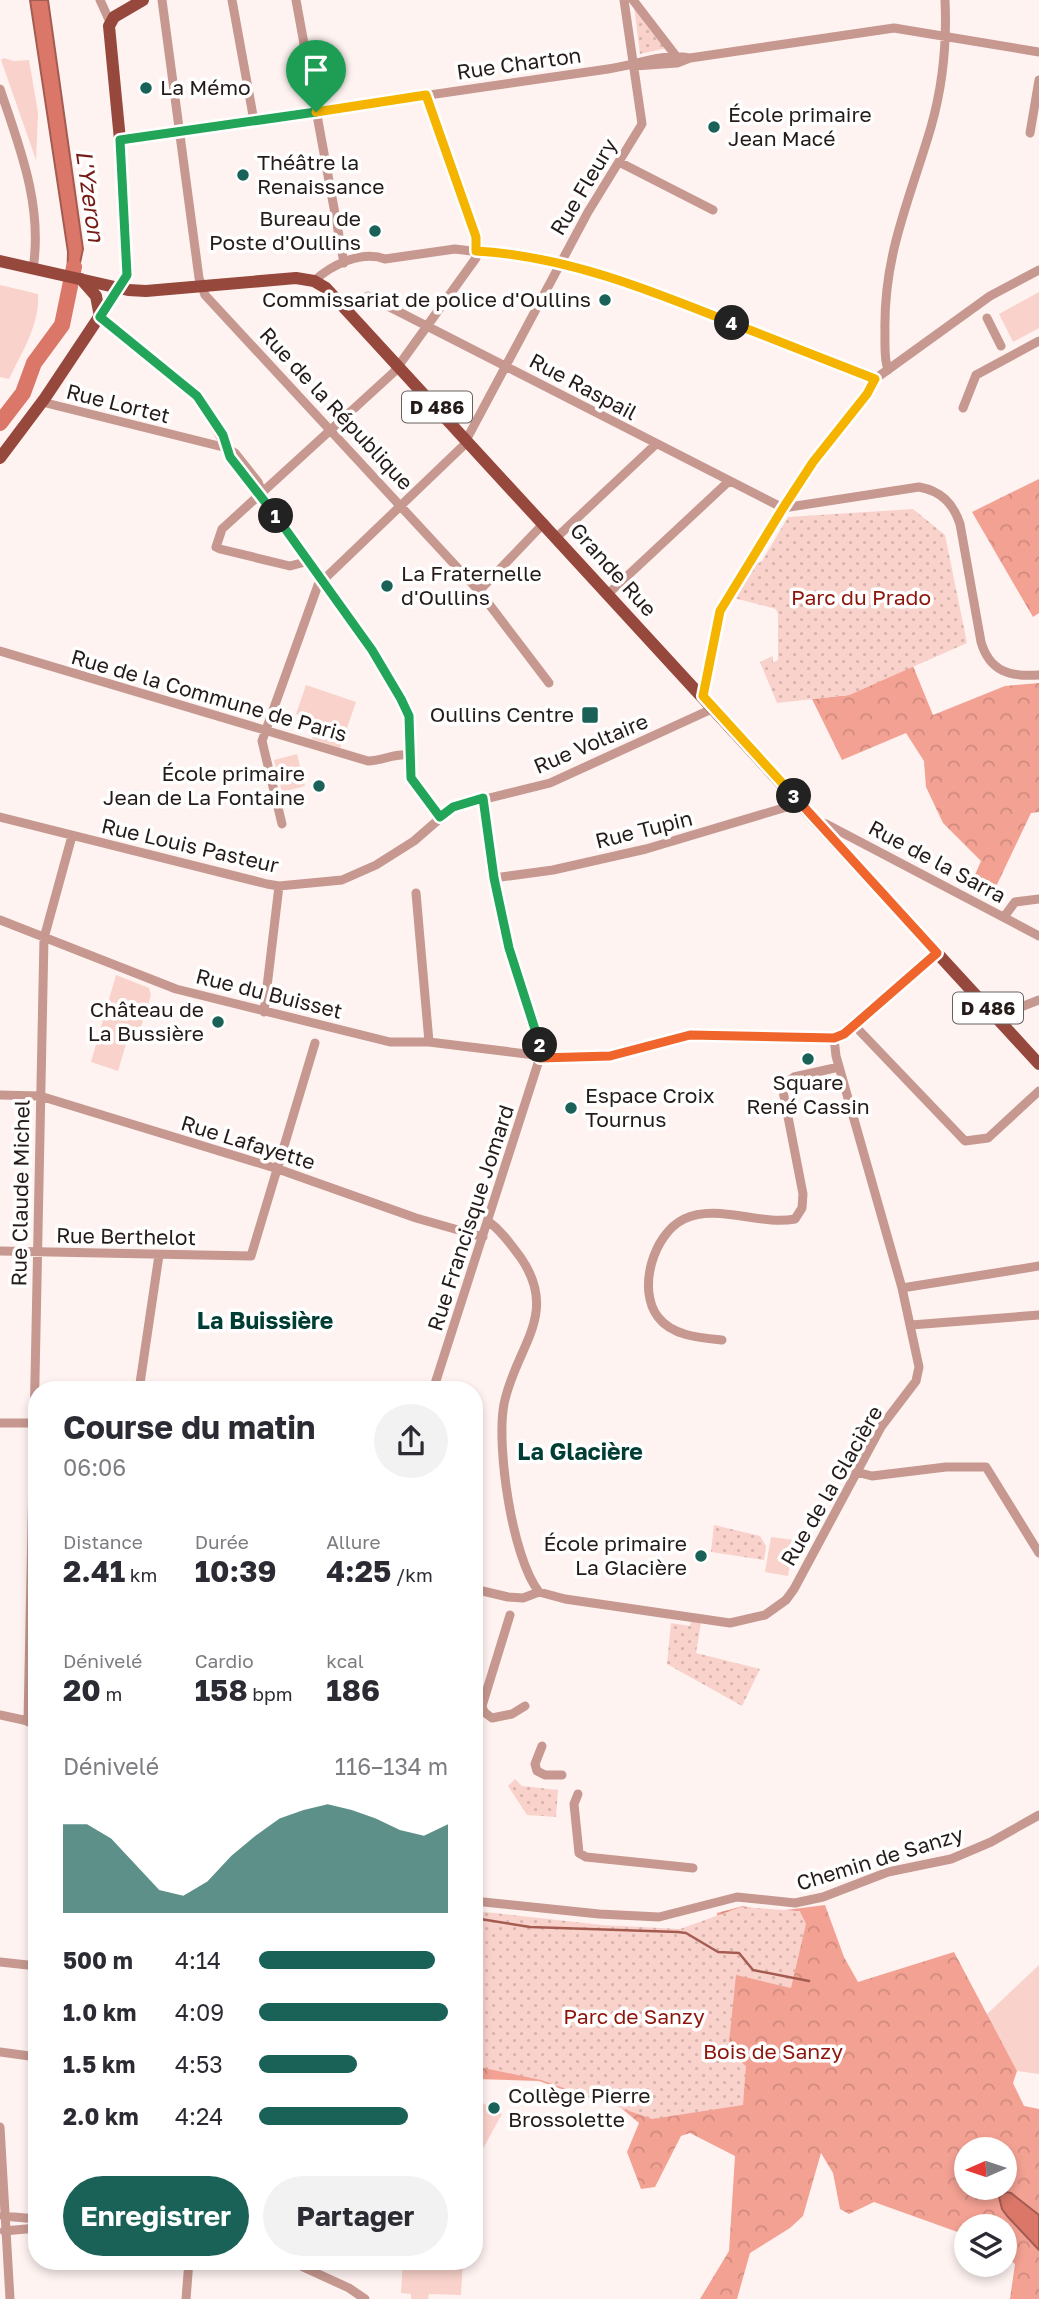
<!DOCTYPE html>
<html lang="fr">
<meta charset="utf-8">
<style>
:root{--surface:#fff;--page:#f2f2f3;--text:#2b2b33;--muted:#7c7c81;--accent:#1a6257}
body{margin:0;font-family:"Golos Text",sans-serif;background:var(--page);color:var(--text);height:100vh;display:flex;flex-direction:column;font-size:26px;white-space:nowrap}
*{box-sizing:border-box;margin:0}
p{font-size:23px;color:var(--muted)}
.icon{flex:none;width:38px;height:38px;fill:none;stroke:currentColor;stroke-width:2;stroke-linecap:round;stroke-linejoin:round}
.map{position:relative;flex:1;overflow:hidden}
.details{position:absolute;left:28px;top:1381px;width:455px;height:889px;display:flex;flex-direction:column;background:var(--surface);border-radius:28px;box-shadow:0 4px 10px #0003}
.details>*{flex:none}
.needle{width:46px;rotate:267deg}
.buttons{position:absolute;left:954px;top:2137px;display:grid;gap:14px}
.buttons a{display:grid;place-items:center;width:63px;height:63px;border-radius:50%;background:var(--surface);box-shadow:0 4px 10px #0003;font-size:35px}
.pin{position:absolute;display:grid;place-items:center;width:60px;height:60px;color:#fff;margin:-72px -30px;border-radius:50% 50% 50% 0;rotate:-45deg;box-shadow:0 0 7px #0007}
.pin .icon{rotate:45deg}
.km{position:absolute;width:35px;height:35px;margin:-18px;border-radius:50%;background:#222;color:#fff;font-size:19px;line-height:35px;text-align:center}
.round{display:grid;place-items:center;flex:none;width:74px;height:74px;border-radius:37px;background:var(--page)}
.head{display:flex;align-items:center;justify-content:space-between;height:119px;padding:0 35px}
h1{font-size:32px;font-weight:700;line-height:52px}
.stats{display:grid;grid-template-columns:repeat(3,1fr);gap:10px;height:119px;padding:7px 35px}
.stats div{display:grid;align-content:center}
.stats b{font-size:30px;font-weight:700}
.stats small{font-size:19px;font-weight:400}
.stats p{font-size:19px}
.chart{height:196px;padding:14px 35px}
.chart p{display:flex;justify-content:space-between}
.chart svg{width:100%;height:126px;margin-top:7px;fill:var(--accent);opacity:.7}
.cta{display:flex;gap:14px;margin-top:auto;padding:14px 35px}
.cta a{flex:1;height:80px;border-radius:42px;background:var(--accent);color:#fff;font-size:28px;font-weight:700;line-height:80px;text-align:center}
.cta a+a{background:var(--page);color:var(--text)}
ul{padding:0 35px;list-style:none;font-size:23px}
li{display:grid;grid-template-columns:112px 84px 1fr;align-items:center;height:52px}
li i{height:18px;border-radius:9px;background:var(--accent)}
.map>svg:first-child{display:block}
.green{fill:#f9d2cb}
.forest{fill:url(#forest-crowns);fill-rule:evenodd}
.park{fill:url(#park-dots)}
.water{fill:#da7769;stroke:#a45c51;stroke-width:2}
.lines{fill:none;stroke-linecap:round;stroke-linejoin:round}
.stream{stroke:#a45c51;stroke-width:2.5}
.river{stroke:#da7769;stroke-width:16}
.minor{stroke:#c69890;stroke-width:9}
.major{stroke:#96483d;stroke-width:12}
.split-1-casing{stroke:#fff;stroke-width:14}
.split-2-casing{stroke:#fff;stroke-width:14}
.split-3-casing{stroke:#fff;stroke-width:14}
.split-4-casing{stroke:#fff;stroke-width:14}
.split-5-casing{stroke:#fff;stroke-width:14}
.split-1{stroke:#22a559;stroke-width:9}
.split-2{stroke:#22a559;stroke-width:9}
.split-3{stroke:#f0652b;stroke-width:9}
.split-4{stroke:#f5b400;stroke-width:9}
.split-5{stroke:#f5b400;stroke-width:9}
.poi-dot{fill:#1a6257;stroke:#fff;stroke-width:2.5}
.labels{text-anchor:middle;stroke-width:7;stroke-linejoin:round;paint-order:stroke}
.shield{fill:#fff;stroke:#66605f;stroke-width:2}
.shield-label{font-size:19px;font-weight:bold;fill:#251c1a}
.street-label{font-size:21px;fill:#251c1a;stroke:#fff}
.poi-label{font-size:21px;fill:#251c1a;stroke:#fff;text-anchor:start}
.park-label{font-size:21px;fill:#8e150c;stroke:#fff}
.water-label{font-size:23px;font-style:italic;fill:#751b13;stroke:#fff}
.neighbourhood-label{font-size:23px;font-weight:bold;fill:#003e35;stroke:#fff}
</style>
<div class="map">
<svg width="1039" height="2299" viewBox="0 0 1039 2299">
<defs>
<pattern id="forest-crowns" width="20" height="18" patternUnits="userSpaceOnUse" patternTransform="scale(1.75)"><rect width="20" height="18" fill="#f3a193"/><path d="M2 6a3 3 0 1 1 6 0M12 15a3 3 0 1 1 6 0" fill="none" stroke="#d08a7e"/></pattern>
<pattern id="park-dots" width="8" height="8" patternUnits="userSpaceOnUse" patternTransform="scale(1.75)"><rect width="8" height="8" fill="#f9d2cb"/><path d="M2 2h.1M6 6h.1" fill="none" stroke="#d5b4ae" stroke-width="1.8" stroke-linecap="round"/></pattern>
</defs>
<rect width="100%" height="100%" fill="#fef3f1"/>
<path class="green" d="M4,58L14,61L29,60L38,113L36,160L1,60Z
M0,285L38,294C40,324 22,352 9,379L0,377Z
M1039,292V328L1013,342L999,314Z
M306,685L356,702L340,748L312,739L313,735L330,740L335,727L296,714Z
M297,754L305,786L282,792L274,760Z
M116,975L149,988L151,995L140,1030L131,1027L118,1071L91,1062Z
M771,1537L794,1540L788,1576L765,1572Z
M1039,1965V2074L1017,2071L986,2015Z
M474,2098L502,2114L474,2165Z
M403,2261H463L461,2295L429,2294L428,2299H411V2294L401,2293Z"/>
<path class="forest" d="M1039,479V613L1033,617L972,512Z
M913,666L933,715L1005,686L1039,683V812L1031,813L992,895L971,884L981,861L943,823L926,787L924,761L906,733L842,760L812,699L849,695Z
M825,1905L844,1957L858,1982L954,1952L1017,2071L1013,2083L1024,2106L1039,2109V2299H1010L1015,2264L1005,2256L1004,2226H966V2235L874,2202L849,2214L840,2209L833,2173L821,2153L803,2216L790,2228L750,2253L737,2299H700L729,2251L735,2156L690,2133L681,2136L655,2187L641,2189L627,2152L639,2123L614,2102L581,2096L539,2081L474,2079V1966L718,1952L717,1913L743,1906L770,1912ZM966,2149H1004V2188H966Z"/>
<path class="park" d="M634,6L667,48L640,54Z
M913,509L945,535L967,643L849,695L777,703L760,662L773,656V663L778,660V614L776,609L734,598L752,567L762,561L788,517Z
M714,1525L760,1536L766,1546L764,1560L711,1552Z
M691,1621L701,1623L696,1653L760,1669L742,1706L667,1664L671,1623L690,1626Z
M515,1779L522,1786L558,1790L556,1817L527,1815L508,1786Z
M741,1907L800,1911L806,1924L791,1988L736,1975L729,2043L725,2049L746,2066L743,2105L652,2119L541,2080L474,2066V1914L485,1912L602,1925L680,1929Z"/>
<path class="water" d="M30,0H48L83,249L75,286L67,285L68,252Z
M1006,2192L1011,2193L1039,2215V2250L1008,2217L1002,2209L999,2197Z"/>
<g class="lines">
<path class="stream" d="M474,1918L530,1927L678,1932L686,1933L718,1952L739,1953L753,1970L809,1981"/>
<path class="river" d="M0,423L23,393L34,363L62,325L74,267"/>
<path class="minor" d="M100,0L110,22
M162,0L199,278L205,295L479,591L549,683
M232,0L254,121
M296,0L344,263
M633,0L676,56
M635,66L677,63L690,58L894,28L1039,52
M0,89C20,148 43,206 33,269
M1030,133L1039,80
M120,140L608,69C636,65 662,53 690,58
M619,162L713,210
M314,281C331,265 362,250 385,259L455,249L560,262L643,288L875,379
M368,296L783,508
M100,317L197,396L227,448L235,453L258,482L266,502L372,650L401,699L409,716L411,778L440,817
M987,318L1001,346
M888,370C884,359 885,345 885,333C883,255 910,199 931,127C943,85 947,43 945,0
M42,402L227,448
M963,408L976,375L1039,341
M230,451V457L260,492
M783,508L919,487C941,491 953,503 960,524L981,642C990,672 1010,677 1039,675
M557,537L655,445
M309,561L290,566L220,549L216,547L222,529L394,372L476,258V237L426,95
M479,591L544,523
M609,593L728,482
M0,651L368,761C383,761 394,753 409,755
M703,696L720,611L783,508L813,462L867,394L875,379L990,296L1039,270
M0,817L267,884L279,886L342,880L376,865L414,841L453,807L550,783L714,708
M817,822L826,824L1039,936
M282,824L262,741L318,585L463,446L588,212L642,124L624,0
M494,878L553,870L646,849L800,803
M416,893L429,1042
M1004,917L1015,902L1039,899
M0,920L176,989L390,1042H429L568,1059L610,1056L690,1035L834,1038L844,1034L937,953
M264,1012L279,886
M999,1020L1013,1010L1039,1000
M854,1025L965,1141L988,1138L1039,1091
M0,1095L40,1096L278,1169L416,1218L483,1237
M489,1222C502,1231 511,1245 521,1258C560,1315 515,1348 504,1404C496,1446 512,1558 539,1592
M0,1251L251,1256L315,1043
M902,1288L1039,1266
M911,1325L1039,1315
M722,1340C701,1338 672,1336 658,1317C637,1290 653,1234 684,1219C717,1203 760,1226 795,1219L802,1208L803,1194L782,1086L794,1077L839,1067
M139,1390L159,1255
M433,1390L540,1057C539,1019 519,984 509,948C496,898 494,847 483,798
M0,1423H37
M856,1472L872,1476L946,1467H986L1039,1553
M474,1589L508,1597L523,1598L539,1592L565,1599L730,1623L765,1615L786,1600L794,1589L881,1427L916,1381L919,1367L902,1288L836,1056L834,1038
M510,1615L482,1706L484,1712L492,1718L512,1714L525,1706
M0,1715L37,1723
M28,1722L44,938L72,836
M542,1746L535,1764L537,1771L545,1775H562
M578,1794L574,1804L579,1853L586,1857L693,1868
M474,1901L599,1914L659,1917L737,1897L795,1903L823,1897L888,1872L951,1859L991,1842L1039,1815
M0,1962L37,1966
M0,2052L37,2057
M0,2127L10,2299
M3,2216L37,2219
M4,2231L37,2228
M290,2261L349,2288L365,2299
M186,2299L189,2261"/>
<path class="major" d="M0,261L128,290L146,291L296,278L314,281L326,288L1039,1064
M81,279L96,296L100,317
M0,458L45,398L127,275L120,140L109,26L114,17L143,0"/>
</g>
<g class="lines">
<defs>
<path id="split-1" d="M276,516L230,457L223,435L197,396L100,317L127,275L120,140L316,112"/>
<path id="split-2" d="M276,516L372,650L401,699L409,716L411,778L440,817L453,807L483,798L494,878L509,948L540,1045"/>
<path id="split-3" d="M540,1045V1058L610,1056L690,1035L834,1038L844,1034L937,953L794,796"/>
<path id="split-4" d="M732,323L875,379L867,394L813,462L783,508L720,611L703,696L794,796"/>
<path id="split-5" d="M316,112L426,95L476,237V251C566,256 650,290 732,323"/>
</defs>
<use href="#split-1" class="split-1-casing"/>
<use href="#split-2" class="split-2-casing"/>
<use href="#split-3" class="split-3-casing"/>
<use href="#split-4" class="split-4-casing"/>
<use href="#split-5" class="split-5-casing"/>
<use href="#split-1" class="split-1"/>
<use href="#split-2" class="split-2"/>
<use href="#split-3" class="split-3"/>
<use href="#split-4" class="split-4"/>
<use href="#split-5" class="split-5"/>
</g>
<g class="poi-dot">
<circle cx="146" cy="88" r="7"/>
<circle cx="714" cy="127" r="7"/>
<circle cx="243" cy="175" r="7"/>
<circle cx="375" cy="231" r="7"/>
<circle cx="605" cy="300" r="7"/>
<circle cx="387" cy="586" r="7"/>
<rect x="581" y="706" width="18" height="18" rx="3.5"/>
<circle cx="319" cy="786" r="7"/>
<circle cx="218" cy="1022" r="7"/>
<circle cx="808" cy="1059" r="7"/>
<circle cx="571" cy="1108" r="7"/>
<circle cx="701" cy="1556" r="7"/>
<circle cx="494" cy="2108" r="7"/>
</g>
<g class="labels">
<g class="shield">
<rect x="402" y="391.5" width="70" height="31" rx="5"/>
<rect x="953" y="992.5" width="70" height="31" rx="5"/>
</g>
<g class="shield-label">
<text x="437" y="414">D 486</text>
<text x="988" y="1015">D 486</text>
</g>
<g class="street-label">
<text transform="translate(519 64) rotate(-8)" y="7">Rue Charton</text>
<text transform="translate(584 187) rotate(-59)" y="7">Rue Fleury</text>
<text transform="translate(583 387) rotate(28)" y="7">Rue Raspail</text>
<text transform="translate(118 404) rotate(14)" y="7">Rue Lortet</text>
<text transform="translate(336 409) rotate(47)" y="7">Rue de la République</text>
<text transform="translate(613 570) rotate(48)" y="7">Grande Rue</text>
<text transform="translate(209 696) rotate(16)" y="7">Rue de la Commune de Paris</text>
<text transform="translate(591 744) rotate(-23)" y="7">Rue Voltaire</text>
<text transform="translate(644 830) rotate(-14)" y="7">Rue Tupin</text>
<text transform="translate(190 846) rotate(13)" y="7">Rue Louis Pasteur</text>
<text transform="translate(937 862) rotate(28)" y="7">Rue de la Sarra</text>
<text transform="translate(269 994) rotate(14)" y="7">Rue du Buisset</text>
<text transform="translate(248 1143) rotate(17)" y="7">Rue Lafayette</text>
<text transform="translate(21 1193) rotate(-89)" y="7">Rue Claude Michel</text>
<text transform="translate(471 1218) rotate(-72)" y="7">Rue Francisque Jomard</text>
<text transform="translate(126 1237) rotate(1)" y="7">Rue Berthelot</text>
<text transform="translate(832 1486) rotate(-60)" y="7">Rue de la Glacière</text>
<text transform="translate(880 1859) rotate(-17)" y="7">Chemin de Sanzy</text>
</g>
<g class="poi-label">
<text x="160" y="95">La Mémo</text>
<text x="728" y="122">École primaire<tspan x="728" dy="24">Jean Macé</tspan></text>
<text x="257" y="170">Théâtre la<tspan x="257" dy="24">Renaissance</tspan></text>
<text x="361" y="226" text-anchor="end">Bureau de<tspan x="361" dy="24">Poste d'Oullins</tspan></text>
<text x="591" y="307" text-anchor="end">Commissariat de police d'Oullins</text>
<text x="401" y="581">La Fraternelle<tspan x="401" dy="24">d'Oullins</tspan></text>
<text x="574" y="722" text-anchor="end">Oullins Centre</text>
<text x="305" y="781" text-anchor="end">École primaire<tspan x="305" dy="24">Jean de La Fontaine</tspan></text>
<text x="204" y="1017" text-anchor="end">Château de<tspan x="204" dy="24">La Bussière</tspan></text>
<text x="808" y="1090" text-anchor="middle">Square<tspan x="808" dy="24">René Cassin</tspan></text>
<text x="585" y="1103">Espace Croix<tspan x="585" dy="24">Tournus</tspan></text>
<text x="687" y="1551" text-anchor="end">École primaire<tspan x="687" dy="24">La Glacière</tspan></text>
<text x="508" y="2103">Collège Pierre<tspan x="508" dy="24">Brossolette</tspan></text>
</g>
<g class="park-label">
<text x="861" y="605">Parc du Prado</text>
<text x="634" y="2024">Parc de Sanzy</text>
<text x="773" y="2059">Bois de Sanzy</text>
</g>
<g class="water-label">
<text transform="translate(90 196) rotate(82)" y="8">L'Yzeron</text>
</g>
<g class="neighbourhood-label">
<text x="265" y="1329">La Buissière</text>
<text x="580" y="1460">La Glacière</text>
</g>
</g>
</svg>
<div class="buttons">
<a><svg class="needle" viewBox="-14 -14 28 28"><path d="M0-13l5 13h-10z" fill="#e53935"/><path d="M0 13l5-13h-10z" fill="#7c7c81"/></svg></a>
<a><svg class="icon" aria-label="layers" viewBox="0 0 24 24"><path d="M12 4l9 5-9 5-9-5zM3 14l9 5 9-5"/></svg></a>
</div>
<div class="pin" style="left:316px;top:112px;background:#1e9e55"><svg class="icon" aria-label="arrive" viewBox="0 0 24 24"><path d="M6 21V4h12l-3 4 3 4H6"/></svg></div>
<b class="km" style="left:276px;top:516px">1</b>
<b class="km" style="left:540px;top:1045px">2</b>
<b class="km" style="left:794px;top:796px">3</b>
<b class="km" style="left:732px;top:323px">4</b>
<section class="details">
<div class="head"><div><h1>Course du matin</h1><p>06:06</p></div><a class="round"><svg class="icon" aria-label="share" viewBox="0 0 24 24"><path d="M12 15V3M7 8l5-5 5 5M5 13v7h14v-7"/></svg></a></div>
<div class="stats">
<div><p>Distance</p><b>2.41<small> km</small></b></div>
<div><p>Durée</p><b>10:39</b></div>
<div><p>Allure</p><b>4:25<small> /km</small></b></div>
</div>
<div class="stats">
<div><p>Dénivelé</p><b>20<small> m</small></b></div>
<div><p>Cardio</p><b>158<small> bpm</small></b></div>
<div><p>kcal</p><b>186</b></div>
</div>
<div class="chart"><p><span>Dénivelé</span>116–134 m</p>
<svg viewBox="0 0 160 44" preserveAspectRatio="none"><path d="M0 44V13L10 13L20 18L30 27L40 36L50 38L60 33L70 24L80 17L90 11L100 8L110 6L120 8L130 11L140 15L150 17L160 13V44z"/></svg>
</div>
<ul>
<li><b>500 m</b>4:14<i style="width:93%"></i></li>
<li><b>1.0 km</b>4:09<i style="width:100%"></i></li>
<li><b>1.5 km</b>4:53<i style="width:52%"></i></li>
<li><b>2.0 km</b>4:24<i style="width:79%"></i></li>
</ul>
<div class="cta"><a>Enregistrer</a><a>Partager</a></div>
</section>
</div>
